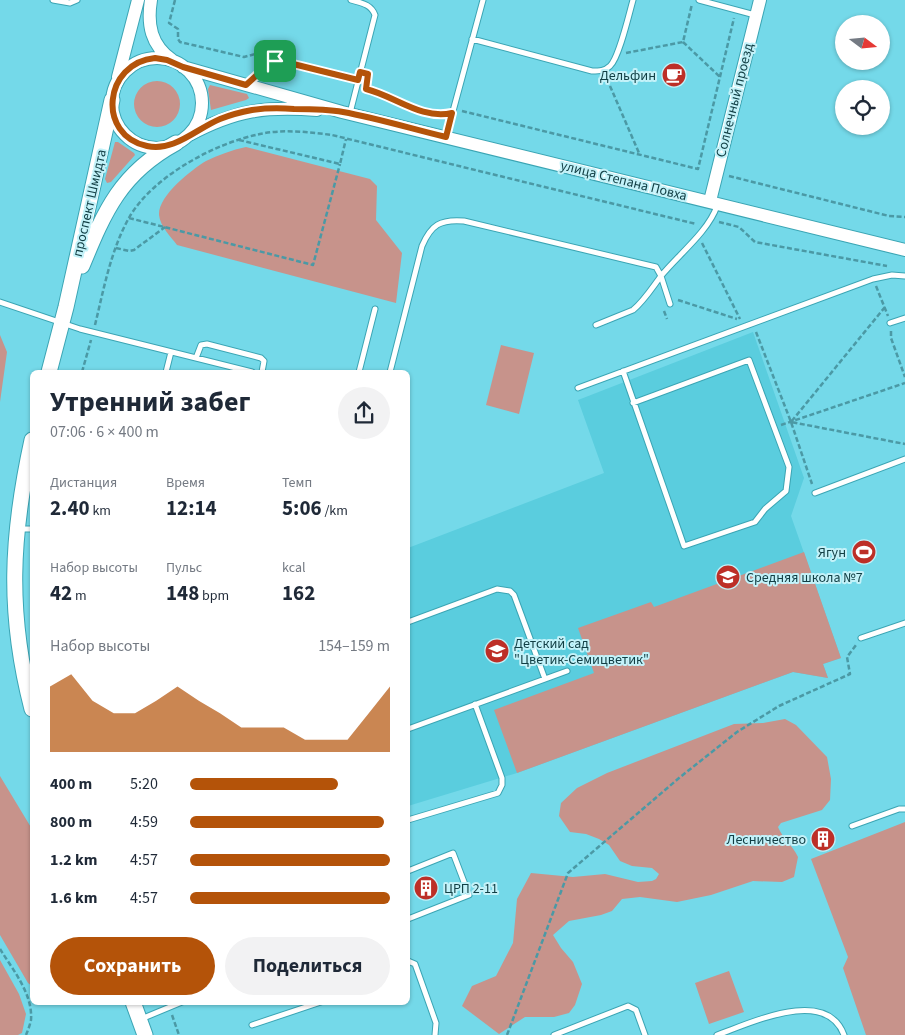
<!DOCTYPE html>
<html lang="ru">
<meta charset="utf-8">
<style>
:root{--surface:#fff;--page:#f2f2f3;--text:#1f2937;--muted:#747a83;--accent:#b45309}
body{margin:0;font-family:"Source Sans 3",sans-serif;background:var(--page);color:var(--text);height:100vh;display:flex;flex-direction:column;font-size:19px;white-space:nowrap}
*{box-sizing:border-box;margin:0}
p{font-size:16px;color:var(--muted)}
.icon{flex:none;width:28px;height:28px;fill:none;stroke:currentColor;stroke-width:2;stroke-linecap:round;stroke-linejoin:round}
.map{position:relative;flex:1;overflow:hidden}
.details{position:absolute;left:30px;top:370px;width:380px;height:635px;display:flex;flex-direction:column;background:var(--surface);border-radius:8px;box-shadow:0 1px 4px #0004}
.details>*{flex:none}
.needle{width:32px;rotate:106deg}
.buttons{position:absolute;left:835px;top:15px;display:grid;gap:10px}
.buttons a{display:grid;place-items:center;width:55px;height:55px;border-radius:50%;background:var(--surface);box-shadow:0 1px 4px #0004;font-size:25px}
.pin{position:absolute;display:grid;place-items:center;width:42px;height:42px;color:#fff;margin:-21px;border-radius:10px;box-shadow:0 2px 8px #0006}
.round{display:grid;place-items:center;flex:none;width:52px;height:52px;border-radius:26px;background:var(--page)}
.head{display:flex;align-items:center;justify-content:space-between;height:85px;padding:0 20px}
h1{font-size:28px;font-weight:700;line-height:38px}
.stats{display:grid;grid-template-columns:repeat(3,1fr);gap:8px;height:85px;padding:5px 20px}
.stats div{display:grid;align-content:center}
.stats b{font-size:21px;font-weight:700}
.stats small{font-size:14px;font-weight:400}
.stats p{font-size:14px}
.chart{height:140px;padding:10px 20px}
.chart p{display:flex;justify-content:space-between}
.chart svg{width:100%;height:90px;margin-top:5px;fill:var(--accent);opacity:.7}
.primary-button{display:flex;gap:10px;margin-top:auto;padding:10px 20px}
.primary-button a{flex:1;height:58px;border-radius:30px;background:var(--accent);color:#fff;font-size:20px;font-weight:700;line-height:58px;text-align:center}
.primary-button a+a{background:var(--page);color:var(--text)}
ul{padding:0 20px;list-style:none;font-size:16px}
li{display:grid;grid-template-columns:80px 60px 1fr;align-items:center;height:38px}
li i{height:12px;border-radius:6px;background:var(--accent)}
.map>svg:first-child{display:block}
.built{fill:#5acdde}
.green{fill:#c7938b}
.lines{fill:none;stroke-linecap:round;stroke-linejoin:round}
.service-casing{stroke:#3ba5b4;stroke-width:7}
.tertiary-casing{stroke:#3ba5b4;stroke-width:14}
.secondary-casing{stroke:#3ba5b4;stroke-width:17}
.path{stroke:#4b99a5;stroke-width:2.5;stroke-dasharray:5 2.5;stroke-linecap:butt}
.service{stroke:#fff;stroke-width:5}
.tertiary{stroke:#fff;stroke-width:12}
.secondary{stroke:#fff;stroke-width:15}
.route-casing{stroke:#fff;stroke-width:10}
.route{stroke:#b45309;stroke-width:6}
.labels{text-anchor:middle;stroke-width:4;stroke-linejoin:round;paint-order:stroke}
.poi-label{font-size:14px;fill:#113e44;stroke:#c3f2f9;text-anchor:end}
.street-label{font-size:14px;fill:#113e44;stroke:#c3f2f9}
</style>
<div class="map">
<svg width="905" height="1035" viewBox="0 0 905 1035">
<rect width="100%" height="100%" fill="#74d9e9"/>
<path class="built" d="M753,332L804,478L791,516L841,658L823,664L828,678L793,672L517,773L408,806V548L604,473L578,400Z"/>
<path class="green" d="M134 104a23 23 0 1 1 46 0a23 23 0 1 1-46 0Z
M210,85L247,94L249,98L246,100L211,110L208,89Z
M115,142H118L134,153L135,155L111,182L107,183L105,179Z
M246,147L370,179L377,186L376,220L402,253L396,303L177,245C171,237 160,226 159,215C158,196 191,170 206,161C218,155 232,150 246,147Z
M0,335L7,352L0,402Z
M501,345L534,353L519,414L486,405Z
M804,552L841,658L823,664L828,678L793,672L517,773L494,710L594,673L578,628L651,602L654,607Z
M785,719L796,725L827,757L831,779L830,800L822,810L781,823L778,827C783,839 793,846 798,857L794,877L782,882L753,881L711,895L677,902L640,897L622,899L612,911L601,915L569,921L553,935L561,948L573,962L582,984L575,1005L569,1013L554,1017H525L499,1034L462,1006L472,986L496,976L513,943L517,899L531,873L573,877L605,874L638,882L652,881L656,879L659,874L652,868L632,866L620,861L609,845L599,839L586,834L570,832L559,816L561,803L577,788L607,773L734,724L763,723Z
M0,776L32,829V986L28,983L0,935Z
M905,822V1035H866L843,968L848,957L811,859Z
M0,960L19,994L26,1014L22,1033L18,1035H0Z
M729,971L744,1012L709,1024L695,983Z"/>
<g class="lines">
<defs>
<path id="service" d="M53,0L70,3L77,0
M699,0L755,15
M472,39L592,71C599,71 605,71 610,66C619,58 629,14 633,0
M247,83L270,63L277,60L358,80
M350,113L375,15C371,4 361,3 351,0
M446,137L483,0
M0,302L80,329L252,372
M890,323L905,318
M596,325L633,310C644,301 652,288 661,276C678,255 708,232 717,206
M196,358L201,345L207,344L261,358L264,361L262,372
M623,371L684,546L755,522L765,509L786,491L789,467L749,360L633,403
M166,372L171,352
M359,372L375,309
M390,372L422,246C431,225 440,219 464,221L656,267L661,276L670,304
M578,388L873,279L892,275L905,276
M815,493L905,459
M21,529H32
M408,622L497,589L510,591L514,595L545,679
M861,638L905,623
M408,729L567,671
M408,820L498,793L502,785V778L475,704
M852,826L899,809H905
M408,871L453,853L469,895L408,919
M408,961L415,964L436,1023L435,1035
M141,1019L182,1002
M252,1025L321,1002
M554,1035L628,1006L636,1010L645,1035
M717,1035C749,1024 826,986 844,1035"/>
<path id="tertiary" d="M151,0C147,25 151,45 172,60
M112 103a45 45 0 1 1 90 0a45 45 0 1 1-90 0Z
M183,67L342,112L905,250
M118,77L138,0
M189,135C236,110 265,106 317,110
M710,201L760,0"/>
<path id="secondary" d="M82,266C105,210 121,173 176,143
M49,372L66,307L112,100
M32,440C11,536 7,613 32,709
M133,1002L145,1035"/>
</defs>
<use href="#service" class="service-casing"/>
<use href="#tertiary" class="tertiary-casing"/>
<use href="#secondary" class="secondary-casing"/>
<path class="path" d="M175,0L169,23L178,29V39L180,42L244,57L274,49L281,50
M683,42L720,77
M626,53L683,42L692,4
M607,79L639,153
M366,88L377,91L409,107L442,115
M462,111L698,169L734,18
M239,140L340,164L346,139
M729,176L889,216L905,217
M129,218L313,265L340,164
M719,222L739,227L755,242L887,266
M702,243L740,319
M116,248L129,251L134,250L165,227
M876,286L888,316
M678,300L737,319
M885,307L791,422L905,444
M664,311L667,319
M95,325C104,288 111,249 130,216C154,176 215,143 260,134C283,129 309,132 332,135L696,224
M891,331V338L905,377
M756,332L791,422L812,484
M82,372L91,340
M781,425L905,383
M0,949C13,970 33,994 31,1020C30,1025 28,1030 26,1035
M172,1015L179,1035
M507,1035L568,873L679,778L737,732L779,706L850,674L847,657L856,645"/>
<use href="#service" class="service"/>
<use href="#tertiary" class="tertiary"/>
<use href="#secondary" class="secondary"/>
</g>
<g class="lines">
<defs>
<path id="route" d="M155,58L167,60L183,67L246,85L270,63L277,60L358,80L360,72L368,74L366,89C395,96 421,120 452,113L446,137C412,129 377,118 343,112C327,109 310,109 294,109C280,108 266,108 252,110C241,112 230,115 220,119C196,129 174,152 147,146C96,135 104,63 155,58Z"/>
</defs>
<use href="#route" class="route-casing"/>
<use href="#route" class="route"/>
</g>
<defs>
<symbol id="cafe-disc" viewBox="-11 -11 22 22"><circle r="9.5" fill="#bd2f27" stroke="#c3f2f9"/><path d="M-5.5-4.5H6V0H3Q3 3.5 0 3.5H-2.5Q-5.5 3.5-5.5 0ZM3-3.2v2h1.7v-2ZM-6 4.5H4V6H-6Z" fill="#fff"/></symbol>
<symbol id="stadium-disc" viewBox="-11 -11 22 22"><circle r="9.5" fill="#bd2f27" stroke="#c3f2f9"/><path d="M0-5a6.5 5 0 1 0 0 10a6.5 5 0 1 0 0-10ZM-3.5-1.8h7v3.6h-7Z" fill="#fff"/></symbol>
<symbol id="school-disc" viewBox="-11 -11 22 22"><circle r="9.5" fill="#bd2f27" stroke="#c3f2f9"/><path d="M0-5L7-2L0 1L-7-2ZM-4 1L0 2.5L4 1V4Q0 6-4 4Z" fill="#fff"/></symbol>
<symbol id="building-disc" viewBox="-11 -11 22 22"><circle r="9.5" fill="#bd2f27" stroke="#c3f2f9"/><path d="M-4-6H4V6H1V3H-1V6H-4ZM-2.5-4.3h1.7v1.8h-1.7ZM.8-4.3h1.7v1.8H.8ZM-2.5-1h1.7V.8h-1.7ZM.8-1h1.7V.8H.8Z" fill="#fff"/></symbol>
</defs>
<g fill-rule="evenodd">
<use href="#cafe-disc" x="660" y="61" width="28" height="28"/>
<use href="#stadium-disc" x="850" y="538" width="28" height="28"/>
<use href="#school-disc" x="714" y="563" width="28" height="28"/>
<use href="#school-disc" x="483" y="637" width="28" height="28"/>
<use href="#building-disc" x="809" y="825" width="28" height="28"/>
<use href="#building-disc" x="412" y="874" width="28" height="28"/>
</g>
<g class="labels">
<g class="poi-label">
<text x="656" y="80">Дельфин</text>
<text x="846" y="557">Ягун</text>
<text x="746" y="582" text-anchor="start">Средняя школа №7</text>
<text x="514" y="648" text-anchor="start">Детский сад<tspan x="514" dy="16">"Цветик-Семицветик"</tspan></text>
<text x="806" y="844">Лесничество</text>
<text x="444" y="893" text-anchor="start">ЦРП 2-11</text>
</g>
<g class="street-label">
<text transform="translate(734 100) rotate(-76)" y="5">Солнечный проезд</text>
<text transform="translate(624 180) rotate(14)" y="5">улица Степана Повха</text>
<text transform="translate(89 203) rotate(-77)" y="5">проспект Шмидта</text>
</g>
</g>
</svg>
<div class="buttons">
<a><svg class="needle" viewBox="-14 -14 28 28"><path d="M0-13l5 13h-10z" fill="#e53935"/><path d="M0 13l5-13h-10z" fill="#747a83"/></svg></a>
<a><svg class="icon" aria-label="locate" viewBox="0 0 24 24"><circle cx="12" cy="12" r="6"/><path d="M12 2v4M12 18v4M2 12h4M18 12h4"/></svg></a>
</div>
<div class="pin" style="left:275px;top:61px;background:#1e9e55"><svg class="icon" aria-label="arrive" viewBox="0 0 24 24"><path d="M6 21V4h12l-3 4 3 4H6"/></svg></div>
<section class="details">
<div class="head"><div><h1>Утренний забег</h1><p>07:06 · 6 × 400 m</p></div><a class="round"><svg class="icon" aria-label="share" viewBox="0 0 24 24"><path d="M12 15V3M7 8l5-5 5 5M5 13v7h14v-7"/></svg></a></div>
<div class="stats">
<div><p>Дистанция</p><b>2.40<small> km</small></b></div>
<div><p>Время</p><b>12:14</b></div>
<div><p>Темп</p><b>5:06<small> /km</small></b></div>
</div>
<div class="stats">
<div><p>Набор высоты</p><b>42<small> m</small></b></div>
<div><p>Пульс</p><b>148<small> bpm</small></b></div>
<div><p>kcal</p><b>162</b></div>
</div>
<div class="chart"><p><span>Набор высоты</span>154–159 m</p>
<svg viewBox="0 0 160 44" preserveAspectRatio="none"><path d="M0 44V12L10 6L20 19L30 25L40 25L50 19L60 12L70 19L80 25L90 32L100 32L110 32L120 38L130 38L140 38L150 25L160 12V44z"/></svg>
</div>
<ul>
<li><b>400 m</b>5:20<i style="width:74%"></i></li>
<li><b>800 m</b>4:59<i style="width:97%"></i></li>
<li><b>1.2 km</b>4:57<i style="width:100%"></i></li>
<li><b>1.6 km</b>4:57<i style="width:100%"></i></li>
</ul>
<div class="primary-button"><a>Сохранить</a><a>Поделиться</a></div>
</section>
</div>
